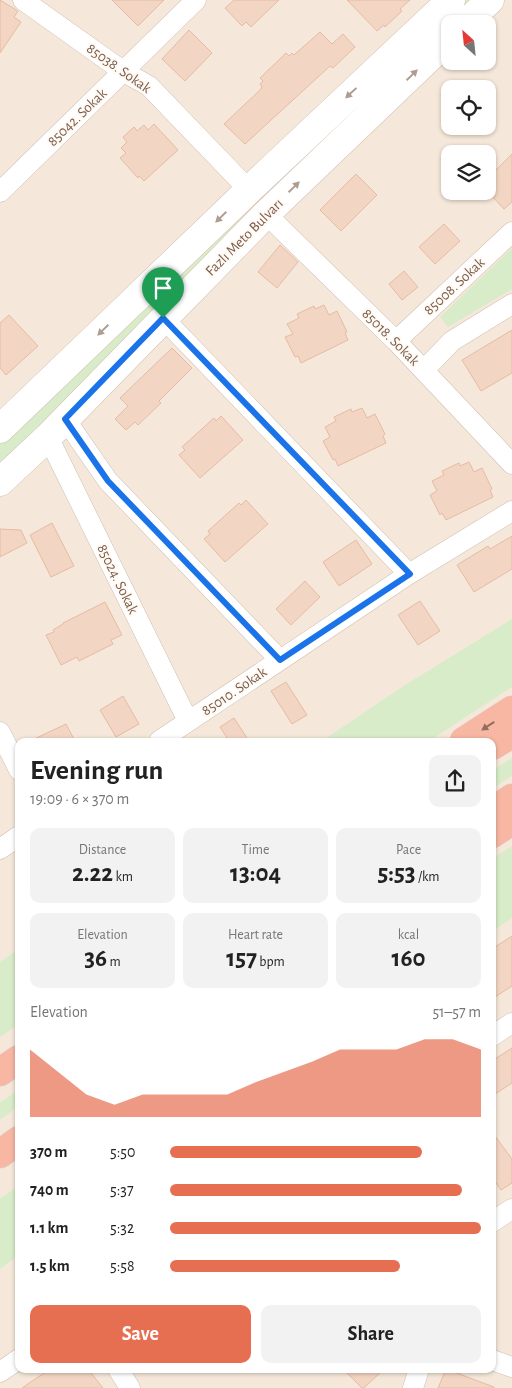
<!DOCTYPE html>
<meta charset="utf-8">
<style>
:root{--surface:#fff;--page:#f2f2f2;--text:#222;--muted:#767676;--accent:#e76f51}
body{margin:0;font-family:"Alegreya Sans",sans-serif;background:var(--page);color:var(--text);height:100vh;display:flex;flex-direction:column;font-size:19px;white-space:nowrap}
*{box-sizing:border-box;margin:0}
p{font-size:16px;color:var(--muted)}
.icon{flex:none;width:28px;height:28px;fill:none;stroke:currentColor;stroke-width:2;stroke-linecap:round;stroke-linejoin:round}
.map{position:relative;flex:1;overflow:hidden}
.panel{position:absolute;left:15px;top:738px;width:481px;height:635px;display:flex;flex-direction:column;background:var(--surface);border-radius:10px;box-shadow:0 1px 4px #0004}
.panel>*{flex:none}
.needle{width:32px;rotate:333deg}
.controls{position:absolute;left:441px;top:15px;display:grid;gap:10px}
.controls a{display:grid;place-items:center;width:55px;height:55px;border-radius:10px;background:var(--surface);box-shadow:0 1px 4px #0004;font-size:25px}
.pin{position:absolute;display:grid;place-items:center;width:42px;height:42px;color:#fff;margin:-51px -21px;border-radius:50% 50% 50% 0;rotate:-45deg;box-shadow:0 0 5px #0007}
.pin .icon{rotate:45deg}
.round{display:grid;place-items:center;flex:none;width:52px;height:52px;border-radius:10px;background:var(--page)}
.head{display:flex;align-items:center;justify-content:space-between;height:85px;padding:0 15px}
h1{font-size:28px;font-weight:700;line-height:38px}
.metrics{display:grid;grid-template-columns:repeat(3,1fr);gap:8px;height:85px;padding:5px 15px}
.metrics div{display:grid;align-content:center;border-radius:10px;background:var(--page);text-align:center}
.metrics b{font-size:25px;font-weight:700}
.metrics small{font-size:14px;font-weight:400}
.metrics p{font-size:14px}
.chart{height:140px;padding:10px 15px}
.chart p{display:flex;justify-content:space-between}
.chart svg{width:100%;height:90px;margin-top:5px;fill:var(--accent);opacity:.7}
.primary-button{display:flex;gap:10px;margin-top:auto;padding:10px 15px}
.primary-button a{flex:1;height:58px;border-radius:10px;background:var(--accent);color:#fff;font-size:20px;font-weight:700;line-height:58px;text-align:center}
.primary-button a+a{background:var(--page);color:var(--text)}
ul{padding:0 15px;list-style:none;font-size:16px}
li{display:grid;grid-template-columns:80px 60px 1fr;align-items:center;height:38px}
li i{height:12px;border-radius:6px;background:var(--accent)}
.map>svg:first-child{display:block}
.residential{fill:#f5e8da;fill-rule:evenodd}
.green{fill:#d8ecc9}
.building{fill:#f3d5c3;stroke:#e6bba3}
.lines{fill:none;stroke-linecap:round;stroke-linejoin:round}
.street-casing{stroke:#d1beb0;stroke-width:21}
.secondary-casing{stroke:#d6c0b0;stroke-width:29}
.highway-casing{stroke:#dad1cd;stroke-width:29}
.street{stroke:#fff;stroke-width:20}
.secondary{stroke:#fff;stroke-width:28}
.highway{stroke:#f7b7a3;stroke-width:28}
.oneway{fill:#af9d94}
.oneway2{fill:#936e5e}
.route-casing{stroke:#fff;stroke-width:10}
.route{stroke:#1a73e8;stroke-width:6}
.labels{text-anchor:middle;stroke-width:4;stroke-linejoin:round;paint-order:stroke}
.street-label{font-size:15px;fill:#7a5c4d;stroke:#fffaf3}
</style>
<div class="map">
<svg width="512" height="1388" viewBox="0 0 512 1388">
<rect width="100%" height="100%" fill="#fdf6ec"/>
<path class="residential" d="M0,0H512V1388H0ZM450,24H488V61H450ZM450,89H488V126H450ZM450,154H488V191H450ZM19,741H492V1369H19Z"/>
<path class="green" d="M466,0H476L450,24L0,467V441Z
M512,248V289L448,327L440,317Z
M512,619V687L429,741H322L402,687Z
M512,758V776L493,788V770Z
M512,846V918L493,931V858Z
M19,949V1024L0,1037V962Z
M19,1089V1106L0,1120V1103Z
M19,1185V1255L0,1269V1199Z"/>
<path class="building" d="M0,0L18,11L14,17L21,22L0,53Z
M112,0H164L138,26Z
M234,0H279L251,27L246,22L242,26L225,8Z
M347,0H410L400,9L402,11L385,27L384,25L377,31Z
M189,30L212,53L185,81L162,59Z
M320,32L332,44L343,34L355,47L333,68L330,66L245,144L224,124L260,90L262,87L260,84L263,81L260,78L286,53L289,56L292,53L294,55Z
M154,124L178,150L144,181L139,176L138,178L120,158L126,153L121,148L127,142L123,137L134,127L137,131L144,125L148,130Z
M512,154V202L504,209L488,192V178Z
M356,174L377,195L341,231L320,210Z
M444,224L460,241L435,264L419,247Z
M280,245L298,262L277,288L258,272Z
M404,271L418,287L402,300L389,284Z
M324,305L329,315L337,311L347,332L345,333L348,340L301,363L298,356L295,357L285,337L293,334L287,324L299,318L297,314L314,306L315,309Z
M9,315L38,346L6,375L0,368V323Z
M512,330V373L481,391L462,360Z
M172,348L192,368L159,401L161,403L138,425L135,422L126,430L115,419L128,406L120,398Z
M362,408L367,418L375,414L385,434L383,436L386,443L338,466L335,459L333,460L323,441L330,437L325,427L336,421L334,417L351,409L352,412Z
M221,416L243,440L200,478L179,455L185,450L182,447L214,418L216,421Z
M469,462L474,472L482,468L492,489L490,490L493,497L446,520L442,513L440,515L430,495L437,491L432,481L444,475L442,471L459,463L460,466Z
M246,500L268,524L225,562L204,539L210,534L208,531L239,503L241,505Z
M52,523L74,566L51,577L30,535Z
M0,529L21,530L27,543L0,557Z
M512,536V569L474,592L457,565L488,546L490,549Z
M356,540L372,564L339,586L323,562Z
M305,581L320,597L291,625L276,609Z
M420,601L440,631L418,645L398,615Z
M105,602L122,635L111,640L113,644L79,661L77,657L61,665L46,635L54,632L53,630L63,624V623Z
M286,682L307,715L292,724L271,691Z
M123,696L139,724L116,737L100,710Z
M234,718L249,741H229L220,727Z
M66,724L75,741H30Z
M512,936V986L492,999V949Z
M512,1048V1083L492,1096V1061Z
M492,1132L512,1159V1183L501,1190L492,1177Z
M50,1369H88L103,1388H22Z
M343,1369H384L364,1388H362Z
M446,1369L494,1387V1388H438Z"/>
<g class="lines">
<defs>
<path id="street" d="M23,0L124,72L149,86L249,190
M0,192L196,0
M266,214L396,341L512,464
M163,318L409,574
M396,341L512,232
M424,370L452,341L512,304
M65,419L108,481L280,660
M48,437L188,721
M0,732L19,770
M159,741L409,574L512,511
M0,849L19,836
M492,1036L512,1023
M492,1222L512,1209
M492,1360L512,1367
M118,1369L130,1388
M0,1372L19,1359
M413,1388L419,1369"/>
<path id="secondary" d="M465,24L490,0
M0,429L249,190L451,0
M0,482L48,437L266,214L450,38"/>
<path id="highway" d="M464,741L512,710
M492,746L512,734
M492,811L512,798
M492,834L512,821
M0,1072L19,1059
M0,1154L19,1140"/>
</defs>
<use href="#street" class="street-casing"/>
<use href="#secondary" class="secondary-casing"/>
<use href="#highway" class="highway-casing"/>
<use href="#street" class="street"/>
<use href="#secondary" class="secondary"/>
<use href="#highway" class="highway"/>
</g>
<defs><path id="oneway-solid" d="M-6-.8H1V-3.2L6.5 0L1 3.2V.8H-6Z" transform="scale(1.25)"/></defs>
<g class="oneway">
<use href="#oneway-solid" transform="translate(412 75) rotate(-44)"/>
<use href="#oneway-solid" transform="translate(351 93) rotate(137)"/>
<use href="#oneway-solid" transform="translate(294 187) rotate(-44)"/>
<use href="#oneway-solid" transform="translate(221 217) rotate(136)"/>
<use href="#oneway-solid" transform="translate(103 330) rotate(136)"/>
</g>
<use class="oneway2" href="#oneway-solid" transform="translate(488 726) rotate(147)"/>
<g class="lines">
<defs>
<path id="route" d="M163,318L410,574L280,660L108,481L65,419Z"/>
</defs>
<use href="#route" class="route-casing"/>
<use href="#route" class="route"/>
</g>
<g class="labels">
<g class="street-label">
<text transform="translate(119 68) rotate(35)" y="5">85038. Sokak</text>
<text transform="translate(77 117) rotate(-44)" y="5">85042. Sokak</text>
<text transform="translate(244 237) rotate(-45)" y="5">Fazlı Meto Bulvarı</text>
<text transform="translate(454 286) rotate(-43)" y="5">85008. Sokak</text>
<text transform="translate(391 337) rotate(45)" y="5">85018. Sokak</text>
<text transform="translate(118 579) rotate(64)" y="5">85024. Sokak</text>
<text transform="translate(234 691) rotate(-34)" y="5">85010. Sokak</text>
</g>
</g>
</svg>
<div class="controls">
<a><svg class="needle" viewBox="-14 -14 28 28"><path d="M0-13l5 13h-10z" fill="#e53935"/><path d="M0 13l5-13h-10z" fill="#767676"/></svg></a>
<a><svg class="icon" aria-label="locate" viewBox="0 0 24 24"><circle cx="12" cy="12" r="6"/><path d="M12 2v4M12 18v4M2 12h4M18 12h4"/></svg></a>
<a><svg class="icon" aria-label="layers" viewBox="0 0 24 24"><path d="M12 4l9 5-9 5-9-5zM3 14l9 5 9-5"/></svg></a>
</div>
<div class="pin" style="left:163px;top:318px;background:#1e9e55"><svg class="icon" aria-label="arrive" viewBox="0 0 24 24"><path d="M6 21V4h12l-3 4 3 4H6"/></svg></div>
<section class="panel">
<div class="head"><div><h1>Evening run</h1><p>19:09 · 6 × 370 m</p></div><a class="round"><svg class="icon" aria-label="share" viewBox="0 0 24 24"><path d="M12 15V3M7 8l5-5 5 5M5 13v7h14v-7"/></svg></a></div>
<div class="metrics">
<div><p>Distance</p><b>2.22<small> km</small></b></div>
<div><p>Time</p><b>13:04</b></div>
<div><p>Pace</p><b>5:53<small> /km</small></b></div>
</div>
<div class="metrics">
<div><p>Elevation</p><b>36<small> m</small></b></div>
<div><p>Heart rate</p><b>157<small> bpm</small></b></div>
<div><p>kcal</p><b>160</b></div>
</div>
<div class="chart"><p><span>Elevation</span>51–57 m</p>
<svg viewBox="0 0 160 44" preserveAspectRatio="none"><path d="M0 44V11L10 22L20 33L30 38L40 33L50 33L60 33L70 33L80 27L90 22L100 17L110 11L120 11L130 11L140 6L150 6L160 11V44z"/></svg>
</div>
<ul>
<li><b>370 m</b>5:50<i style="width:81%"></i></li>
<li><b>740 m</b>5:37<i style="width:94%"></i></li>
<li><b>1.1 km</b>5:32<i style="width:100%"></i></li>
<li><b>1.5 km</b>5:58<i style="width:74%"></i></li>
</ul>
<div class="primary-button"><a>Save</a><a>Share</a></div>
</section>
</div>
